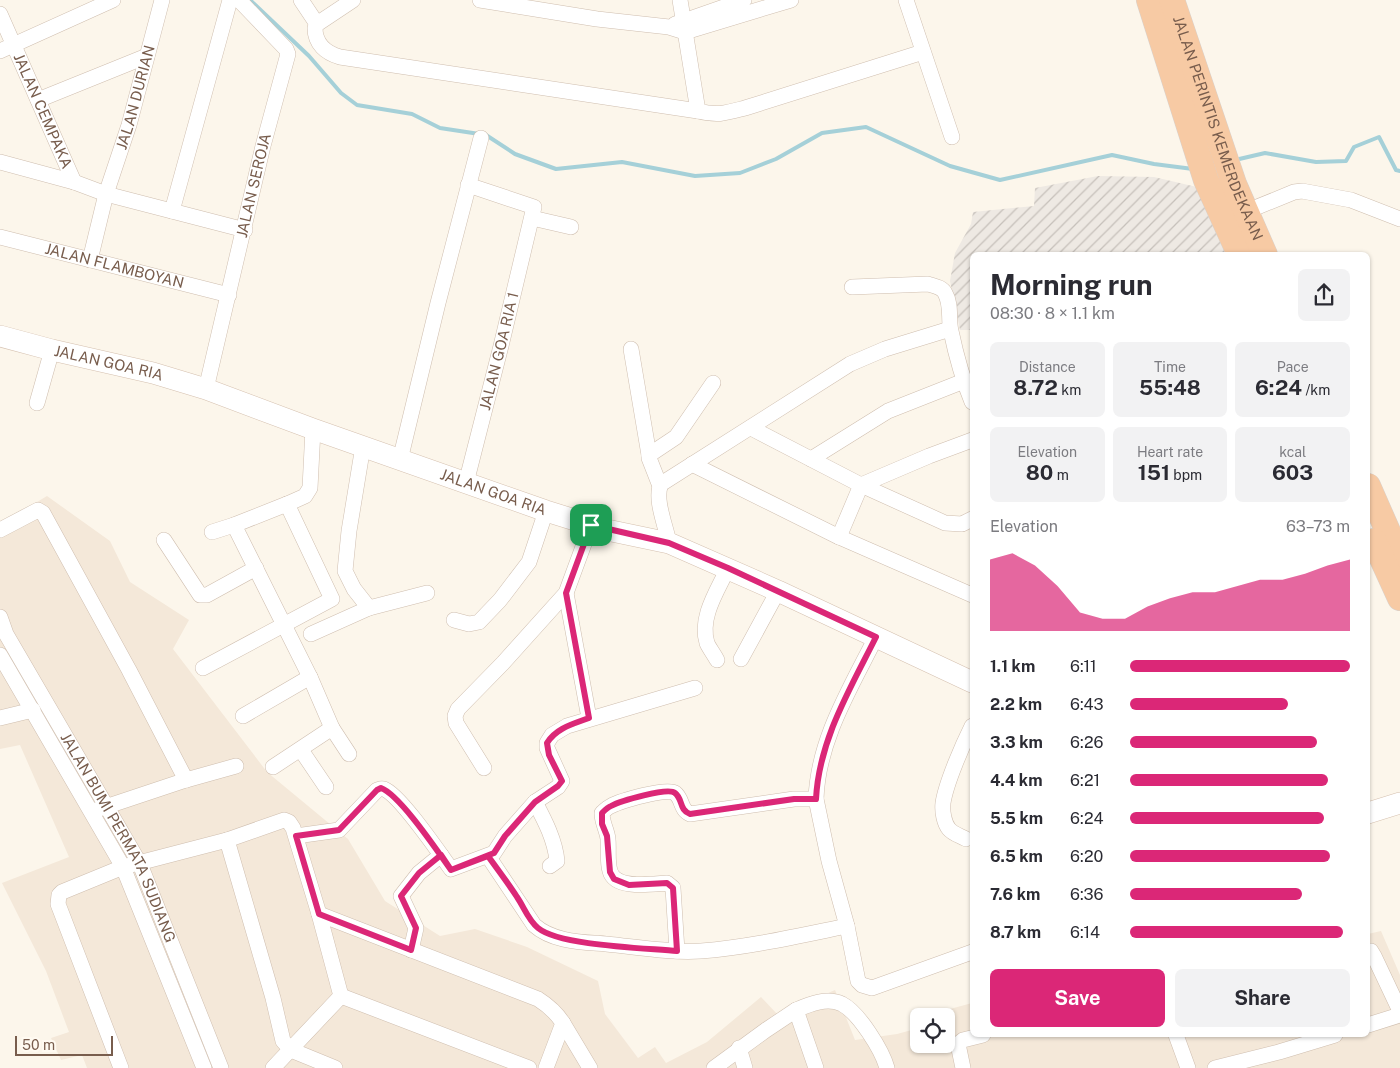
<!DOCTYPE html>
<meta charset="utf-8">
<style>
:root{--surface:#fff;--page:#f2f2f3;--text:#2b2b33;--muted:#7c7c81;--accent:#db2777}
body{margin:0;font-family:"Public Sans",sans-serif;background:var(--page);color:var(--text);height:100vh;display:flex;flex-direction:column;font-size:19px;white-space:nowrap}
*{box-sizing:border-box;margin:0}
p{font-size:16px;color:var(--muted)}
.icon{flex:none;width:28px;height:28px;fill:none;stroke:currentColor;stroke-width:2;stroke-linecap:round;stroke-linejoin:round}
.map{position:relative;flex:1;overflow:hidden}
.sheet{position:absolute;left:970px;top:252px;width:400px;height:785px;display:flex;flex-direction:column;background:var(--surface);border-radius:8px;box-shadow:0 1px 4px #0004}
.sheet>*{flex:none}
.fabs{position:absolute;left:910px;top:1008px;display:grid;gap:10px}
.fabs a{display:grid;place-items:center;width:45px;height:45px;border-radius:8px;background:var(--surface);box-shadow:0 1px 4px #0004;font-size:25px}
.scale{position:absolute;left:15px;bottom:12px;width:98px;box-sizing:border-box;padding-left:5px;border:2px solid #785d4d;border-top:0;font-size:14px;line-height:18px;white-space:nowrap;color:#785d4d;-webkit-text-stroke:4px #fffaf1;paint-order:stroke}
.pin{position:absolute;display:grid;place-items:center;width:42px;height:42px;color:#fff;margin:-21px;border-radius:10px;box-shadow:0 2px 8px #0006}
.round{display:grid;place-items:center;flex:none;width:52px;height:52px;border-radius:8px;background:var(--page)}
.summary{display:flex;align-items:center;justify-content:space-between;height:85px;padding:0 20px}
h1{font-size:28px;font-weight:700;line-height:38px}
.figures{display:grid;grid-template-columns:repeat(3,1fr);gap:8px;height:85px;padding:5px 20px}
.figures div{display:grid;align-content:center;border-radius:8px;background:var(--page);text-align:center}
.figures b{font-size:21px;font-weight:700}
.figures small{font-size:14px;font-weight:400}
.figures p{font-size:14px}
.chart{height:140px;padding:10px 20px}
.chart p{display:flex;justify-content:space-between}
.chart svg{width:100%;height:90px;margin-top:5px;fill:var(--accent);opacity:.7}
.button{display:flex;gap:10px;margin-top:auto;padding:10px 20px}
.button a{flex:1;height:58px;border-radius:8px;background:var(--accent);color:#fff;font-size:20px;font-weight:700;line-height:58px;text-align:center}
.button a+a{background:var(--page);color:var(--text)}
ul{padding:0 20px;list-style:none;font-size:16px}
li{display:grid;grid-template-columns:80px 60px 1fr;align-items:center;height:38px}
li i{height:12px;border-radius:6px;background:var(--accent)}
.map>svg:first-child{display:block}
.residential{fill:#f4e8d9}
.industrial{fill:url(#industrial-furrows)}
.lines{fill:none;stroke-linecap:round;stroke-linejoin:round}
.stream{stroke:#a5d0d8;stroke-width:4}
.minor-casing{stroke:#cfbeaf;stroke-width:16}
.secondary-casing{stroke:#d5c0af;stroke-width:22}
.trunk-casing{stroke:#d9d2cd;stroke-width:26}
.minor{stroke:#fff;stroke-width:15}
.secondary{stroke:#fff;stroke-width:21}
.trunk{stroke:#f7caa4;stroke-width:25}
.route-casing{stroke:#fff;stroke-width:10}
.route{stroke:#db2777;stroke-width:6}
.labels{text-anchor:middle;stroke-width:5;stroke-linejoin:round;paint-order:stroke}
.street-label{font-size:15px;fill:#785d4d;stroke:#fffaf1}
</style>
<div class="map">
<svg width="1400" height="1068" viewBox="0 0 1400 1068">
<defs>
<pattern id="industrial-furrows" width="10" height="10" patternUnits="userSpaceOnUse" patternTransform="scale(1.25)"><rect width="10" height="10" fill="#eee9e3"/><path d="M-1 1l2-2M0 10L10 0M9 11l2-2" fill="none" stroke="#c6c0ba"/></pattern>
</defs>
<rect width="100%" height="100%" fill="#fcf6eb"/>
<path class="residential" d="M47,496L110,541L130,582L189,620L173,649L267,772L348,839L385,901L440,936L475,929L527,947L598,981L605,1014L638,1058L655,1047L666,1063L707,1042L761,997L778,1015L835,990L855,1040L897,1034L919,1028V1044H946V1016H942L950,1009L972,1003V1035H1368V934L1381,931L1400,975V1068H87L82,1055L61,1060L51,1038L69,1032L46,971L2,883L69,857L20,745L0,749V524Z"/>
<path class="industrial" d="M1098,176L1154,177L1201,188L1228,255H972V330H960L950,281L955,253L971,224L973,212L1034,206L1035,188Z"/>
<g class="lines">
<path class="stream" d="M250,0L309,56L341,93L357,105L412,114L440,128L486,135L515,154L556,169L622,162L695,176L740,173L776,159L822,133L866,127L950,166L1000,180L1112,155L1154,164L1193,169
M1235,160L1265,153L1316,162L1346,161L1354,147L1379,137L1396,170L1400,171"/>
<defs>
<g id="minor">
<path d="M301,0L317,24"/>
<path d="M353,0L317,24L315,28C315,44 326,53 340,57L698,111"/>
<path d="M480,0L597,19L669,27L685,32L791,0"/>
<path d="M680,0L698,111C718,116 726,113 745,108L923,52"/>
<path d="M906,0L952,137"/>
<path id="s1" d="M0,14L74,182"/>
<path d="M675,24L744,0"/>
<path d="M0,51L113,0"/>
<path d="M38,100L147,56"/>
<path d="M0,162L74,182L106,194L245,230"/>
<path d="M172,211L230,0"/>
<path d="M1245,212L1294,192L1302,191L1351,200L1400,219"/>
<path d="M532,218L571,227"/>
<path id="s2" d="M0,237L229,295"/>
<path id="s3" d="M90,260L106,194L129,125L162,0"/>
<path d="M852,287L928,284C934,286 942,287 945,293C952,305 948,319 951,331C956,355 963,380 972,402"/>
<path d="M631,349L649,455"/>
<path id="s4" d="M206,389L263,146L288,54L286,49L239,0"/>
<path d="M37,403L52,350"/>
<path d="M751,428L861,485L945,523L962,524L972,519"/>
<path d="M363,446L349,531L345,571L354,589L369,608"/>
<path d="M811,459L888,411L964,381"/>
<path d="M400,460L438,303L481,138"/>
<path d="M692,464L839,537L972,595"/>
<path id="s5" d="M466,483L501,346L534,207L468,185"/>
<path d="M660,486L649,458V455L676,437L713,383"/>
<path d="M234,525L287,504L305,496L310,488L313,429"/>
<path d="M0,530L38,510L43,513L129,670L186,780"/>
<path d="M212,532L234,525L310,677L332,728"/>
<path d="M839,537L861,485L929,456L972,440"/>
<path d="M164,540L200,595H207L256,568"/>
<path d="M669,543C666,526 654,499 661,484L850,364L885,349L950,329"/>
<path d="M566,593L589,718"/>
<path id="s6" d="M0,617L6,634L140,864L221,1068"/>
<path d="M454,620L469,624L479,622L500,600L529,562L546,511"/>
<path d="M311,634L369,608L427,593"/>
<path d="M0,655L123,867L204,1068"/>
<path d="M741,659L778,591"/>
<path d="M717,660C714,654 709,648 707,643C699,617 718,590 728,568"/>
<path d="M203,668L332,599L287,504"/>
<path d="M243,716L310,677"/>
<path d="M0,718L33,710"/>
<path d="M301,750L326,787"/>
<path d="M273,767L332,728L349,754"/>
<path d="M484,768L456,723L455,716L458,709L503,663L566,593L591,525"/>
<path d="M816,799C818,740 850,689 876,637"/>
<path d="M535,802C545,821 555,840 557,861L550,866"/>
<path d="M96,810L186,780L236,766"/>
<path d="M296,836L339,830L377,790C380,789 381,788 384,789C400,795 440,854 451,869L494,853L505,836L535,802L558,787L562,781L547,748V743L552,735L567,726L695,688"/>
<path d="M966,839C961,836 953,834 949,829C944,823 942,811 943,803C946,783 963,744 972,726"/>
<path d="M227,840L273,998L283,1041L291,1050L335,1068"/>
<path d="M488,856L534,925C553,942 582,942 606,944C637,947 670,953 701,951C750,947 798,936 847,926"/>
<path d="M411,950L416,928L401,896L419,873L441,855"/>
<path d="M677,951L673,888L667,883C652,884 615,890 610,871C607,861 609,849 608,839C607,830 602,823 602,813C605,810 608,807 611,806C620,801 668,787 675,793C683,799 680,810 690,814L794,799H816L829,861L847,926L858,981L862,985L872,988L972,952"/>
<path d="M1368,951H1371L1374,956L1400,1011"/>
<path d="M341,996L529,1068"/>
<path d="M563,1023L590,1068"/>
<path d="M1368,1025L1400,1015"/>
<path d="M1176,1035L1188,1068"/>
<path d="M739,1048L745,1068"/>
<path d="M121,1068L58,904L59,895L62,892L123,867L227,840L284,820L289,822L293,828L319,914"/>
<path d="M273,1068L341,996L319,914L538,999C549,1006 556,1012 563,1023L546,1068"/>
<path d="M714,1068L766,1030L796,1010"/>
<path d="M816,1068L796,1010C810,1004 827,997 842,1004C859,1013 882,1050 887,1068"/>
<path d="M963,1068L958,1044L963,1040L983,1035"/>
<path d="M1215,1068L1279,1052L1335,1035"/>
</g>
<g id="secondary">
<path id="s7" d="M0,336L52,350L153,373L206,389L313,429L546,511L607,530L669,543L778,591L972,682"/>
<path d="M1368,813L1400,803"/>
</g>
<g id="trunk">
<path d="M1149,0L1206,180L1240,255"/>
<path id="s8" d="M1172,0L1234,184L1265,255"/>
<path d="M1368,486L1400,559"/>
<path d="M1374,541L1400,598"/>
</g>
</defs>
<use href="#minor" class="minor-casing"/>
<use href="#secondary" class="secondary-casing"/>
<use href="#trunk" class="trunk-casing"/>
<use href="#minor" class="minor"/>
<use href="#secondary" class="secondary"/>
<use href="#trunk" class="trunk"/>
</g>
<g class="lines">
<defs>
<path id="route" d="M591,525L566,593L589,718C573,724 556,728 547,743L549,755L562,781L558,786L535,802L505,836L494,853L451,870L441,855L419,873L401,896L416,928L411,950L319,914L296,836L339,830L377,790L381,788C400,795 438,852 451,870L488,856C498,870 508,883 517,897C524,907 528,920 538,928C560,946 646,948 677,951L673,888L667,883L629,885L614,879L610,872L607,836L602,824V813C605,810 608,807 611,806C620,801 668,787 675,793C683,799 679,810 690,814L794,799H816C819,740 850,689 876,637L728,568L669,543L591,525"/>
</defs>
<use href="#route" class="route-casing"/>
<use href="#route" class="route"/>
</g>
<g class="labels">
<g class="street-label">
<text dy="5" stroke="none"><textPath href="#s3" startOffset="169">JALAN DURIAN</textPath></text>
<text dy="5" stroke="none"><textPath href="#s1" startOffset="106">JALAN CEMPAKA</textPath></text>
<text dy="5" stroke="none"><textPath href="#s8" startOffset="136">JALAN PERINTIS KEMERDEKAAN</textPath></text>
<text dy="5" stroke="none"><textPath href="#s4" startOffset="209">JALAN SEROJA</textPath></text>
<text dy="5" stroke="none"><textPath href="#s2" startOffset="118">JALAN FLAMBOYAN</textPath></text>
<text dy="5" stroke="none"><textPath href="#s5" startOffset="136">JALAN GOA RIA 1</textPath></text>
<text dy="5" stroke="none"><textPath href="#s7" startOffset="112">JALAN GOA RIA</textPath></text>
<text dy="5" stroke="none"><textPath href="#s7" startOffset="518">JALAN GOA RIA</textPath></text>
<text dy="5" stroke="none"><textPath href="#s6" startOffset="251">JALAN BUMI PERMATA SUDIANG</textPath></text>
</g>
</g>
</svg>
<div class="fabs">
<a><svg class="icon" aria-label="locate" viewBox="0 0 24 24"><circle cx="12" cy="12" r="6"/><path d="M12 2v4M12 18v4M2 12h4M18 12h4"/></svg></a>
</div>
<div class="scale">50 m</div>
<div class="pin" style="left:591px;top:525px;background:#1e9e55"><svg class="icon" aria-label="arrive" viewBox="0 0 24 24"><path d="M6 21V4h12l-3 4 3 4H6"/></svg></div>
<section class="sheet">
<div class="summary"><div><h1>Morning run</h1><p>08:30 · 8 × 1.1 km</p></div><a class="round"><svg class="icon" aria-label="share" viewBox="0 0 24 24"><path d="M12 15V3M7 8l5-5 5 5M5 13v7h14v-7"/></svg></a></div>
<div class="figures">
<div><p>Distance</p><b>8.72<small> km</small></b></div>
<div><p>Time</p><b>55:48</b></div>
<div><p>Pace</p><b>6:24<small> /km</small></b></div>
</div>
<div class="figures">
<div><p>Elevation</p><b>80<small> m</small></b></div>
<div><p>Heart rate</p><b>151<small> bpm</small></b></div>
<div><p>kcal</p><b>603</b></div>
</div>
<div class="chart"><p><span>Elevation</span>63–73 m</p>
<svg viewBox="0 0 160 44" preserveAspectRatio="none"><path d="M0 44V9L10 6L20 12L30 22L40 35L50 38L60 38L70 32L80 28L90 25L100 25L110 22L120 19L130 19L140 16L150 12L160 9V44z"/></svg>
</div>
<ul>
<li><b>1.1 km</b>6:11<i style="width:100%"></i></li>
<li><b>2.2 km</b>6:43<i style="width:72%"></i></li>
<li><b>3.3 km</b>6:26<i style="width:85%"></i></li>
<li><b>4.4 km</b>6:21<i style="width:90%"></i></li>
<li><b>5.5 km</b>6:24<i style="width:88%"></i></li>
<li><b>6.5 km</b>6:20<i style="width:91%"></i></li>
<li><b>7.6 km</b>6:36<i style="width:78%"></i></li>
<li><b>8.7 km</b>6:14<i style="width:97%"></i></li>
</ul>
<div class="button"><a>Save</a><a>Share</a></div>
</section>
</div>
